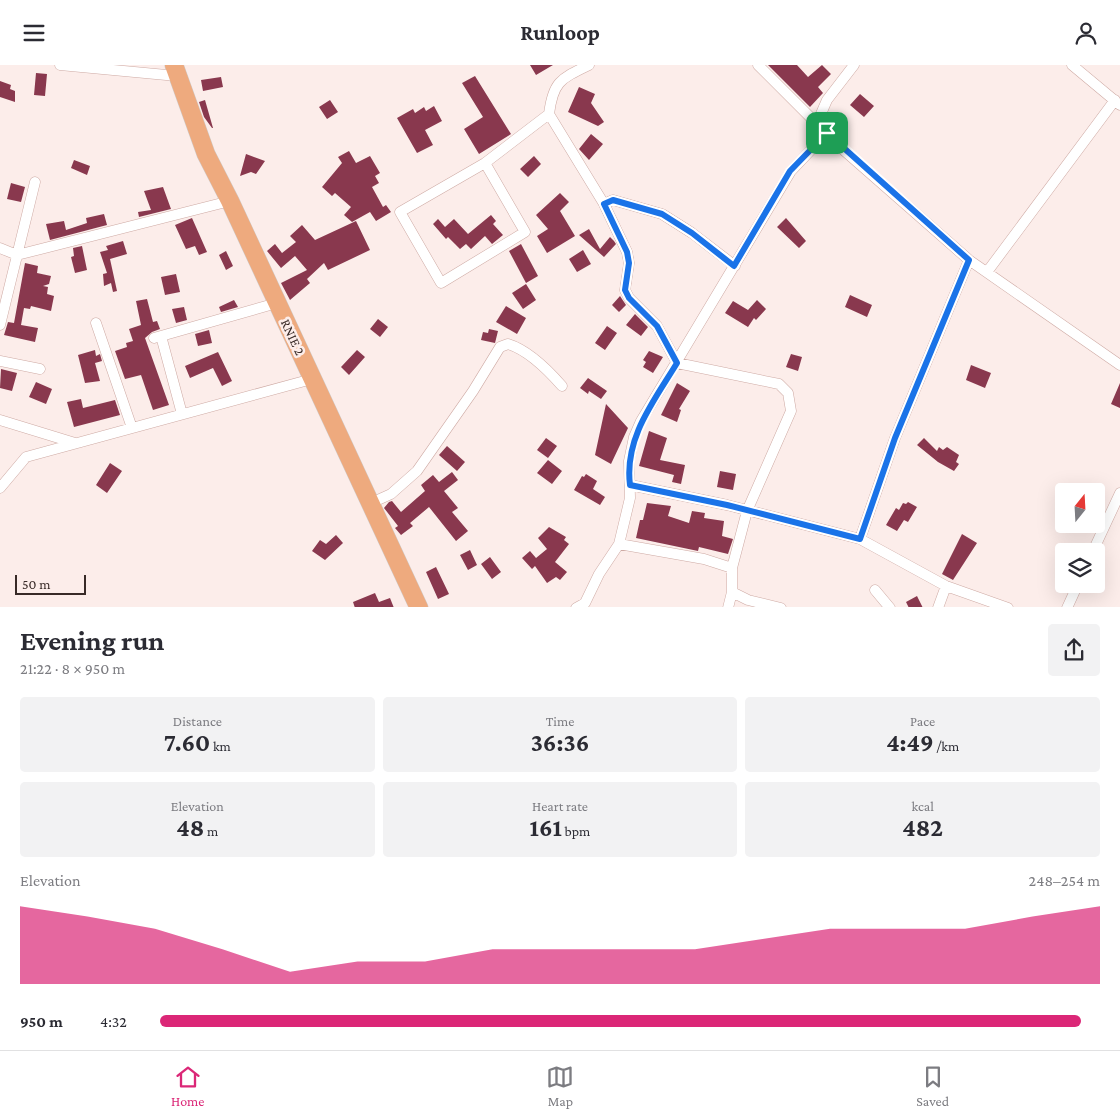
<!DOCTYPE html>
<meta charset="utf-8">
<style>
:root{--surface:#fff;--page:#f2f2f3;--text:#2b2b33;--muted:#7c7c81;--line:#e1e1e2;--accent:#db2777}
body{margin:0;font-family:"Crimson Pro",serif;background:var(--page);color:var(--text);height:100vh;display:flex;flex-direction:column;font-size:19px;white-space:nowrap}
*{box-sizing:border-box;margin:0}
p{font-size:16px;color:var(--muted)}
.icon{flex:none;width:28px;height:28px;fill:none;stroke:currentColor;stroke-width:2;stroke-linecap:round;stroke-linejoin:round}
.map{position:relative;height:542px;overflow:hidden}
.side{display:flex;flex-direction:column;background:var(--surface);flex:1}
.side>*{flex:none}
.needle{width:32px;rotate:18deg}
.tools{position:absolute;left:1055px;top:418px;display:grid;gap:10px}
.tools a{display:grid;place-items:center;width:50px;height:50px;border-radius:5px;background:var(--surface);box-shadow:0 5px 20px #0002;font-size:25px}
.scale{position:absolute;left:15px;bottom:12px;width:71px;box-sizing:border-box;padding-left:5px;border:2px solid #382a27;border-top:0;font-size:14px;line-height:18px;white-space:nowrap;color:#382a27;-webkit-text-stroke:4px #fcedea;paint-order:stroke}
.pin{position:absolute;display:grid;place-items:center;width:42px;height:42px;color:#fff;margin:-21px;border-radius:10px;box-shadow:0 2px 8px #0006}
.round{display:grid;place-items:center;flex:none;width:52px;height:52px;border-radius:5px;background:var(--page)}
.overview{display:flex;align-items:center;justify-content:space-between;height:85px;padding:0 20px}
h1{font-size:28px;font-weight:700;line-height:38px}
.metrics{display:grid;grid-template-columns:repeat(3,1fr);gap:8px;height:85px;padding:5px 20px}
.metrics div{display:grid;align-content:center;border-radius:5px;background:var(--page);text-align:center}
.metrics b{font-size:25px;font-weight:700}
.metrics small{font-size:14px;font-weight:400}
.metrics p{font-size:14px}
.chart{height:140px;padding:10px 20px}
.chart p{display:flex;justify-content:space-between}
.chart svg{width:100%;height:90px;margin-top:5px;fill:var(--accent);opacity:.7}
ul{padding:0 20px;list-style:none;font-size:16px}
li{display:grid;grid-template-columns:80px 60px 1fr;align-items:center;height:38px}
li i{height:12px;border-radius:6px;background:var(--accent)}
header{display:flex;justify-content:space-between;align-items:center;height:65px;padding:0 20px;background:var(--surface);font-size:22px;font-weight:700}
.dock{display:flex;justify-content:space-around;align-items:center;height:70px;border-top:1px solid var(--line);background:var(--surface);font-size:14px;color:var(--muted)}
.dock a{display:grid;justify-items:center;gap:2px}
.dock .current{color:var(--accent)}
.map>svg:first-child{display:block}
.building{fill:#89384e}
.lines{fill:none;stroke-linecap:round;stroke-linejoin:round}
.minor-casing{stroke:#ceaaa4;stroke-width:11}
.trunk-casing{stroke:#cfcccb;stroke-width:19}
.minor{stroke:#fff;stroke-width:10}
.trunk{stroke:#eeaa7e;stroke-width:18}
.route-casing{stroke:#fff;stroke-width:10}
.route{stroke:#1a73e8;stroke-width:6}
.labels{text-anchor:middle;stroke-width:5;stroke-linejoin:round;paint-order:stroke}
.street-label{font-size:14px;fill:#382a27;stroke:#fcedea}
</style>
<header><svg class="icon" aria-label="menu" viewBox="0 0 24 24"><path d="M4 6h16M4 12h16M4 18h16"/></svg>Runloop<svg class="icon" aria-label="person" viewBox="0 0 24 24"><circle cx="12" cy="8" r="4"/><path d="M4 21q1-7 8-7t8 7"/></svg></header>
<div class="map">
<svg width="1120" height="543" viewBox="0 0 1120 543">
<rect width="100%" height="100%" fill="#fcedea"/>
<path class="building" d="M530,0H553L536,10Z
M768,0H797L808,12L822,0L831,9L818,22L823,28L810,42Z
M36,8L47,9L45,31L34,30Z
M475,11L511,69L479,89L464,64L483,52L462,18Z
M221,12L223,22L203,26L201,15Z
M0,16L11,20L10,24L15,26V37L0,32Z
M579,22L595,29L591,38L604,57L598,61L568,47Z
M860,29L874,41L864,52L850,40Z
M205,35L213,63H212L204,52L199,37Z
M330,35L338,47L327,54L319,42Z
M434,41L442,56L425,65L433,80L417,88L397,53L413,44L415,48L424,42L426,46Z
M591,69L603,79L589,95L579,84Z
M349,86L356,98L370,91L380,108L375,111L379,118L372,122L383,142L386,140L391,147L376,156L370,147L352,157L344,150L351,142L335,128L332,131L322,122L342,98L338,92Z
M246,89L265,96L256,109L251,107L240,111Z
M534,91L541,99L528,112L520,104Z
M74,95L90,101L87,110L71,103Z
M11,118L25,122L21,137L7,134Z
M163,122L171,144L139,152L138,147L151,145L144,126Z
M560,128L569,137L560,146L575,171L547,188L537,171L548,164L536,150Z
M104,149L107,160L50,175L46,159L64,156L66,165L87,158L86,153Z
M491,150L496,156L493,159L503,170L492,179L485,171L471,184L466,179L460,184L448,172L446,174L433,159L438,154L445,162L454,154L468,169Z
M192,153L207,187L199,190L195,181L186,184L175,160Z
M786,153L806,176L799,183L777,162Z
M356,156L370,185L328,205L324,198L307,214L310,218L290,235L281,218L307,205L295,191L281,203L267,186L275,179L282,188L296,177L290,171L302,160L315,175Z
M589,164L600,184L610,172L614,176L616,179L604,192L579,170Z
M123,176L127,189L110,194L117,226L113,227L111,218L104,221L103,209L107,208L100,187L108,185L106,181Z
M521,179L538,211L526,218L509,186Z
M82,181L87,205L75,208L71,192L74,191L73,183Z
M583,185L591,199L577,207L569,194Z
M226,186L233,201L226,205L219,190Z
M25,198L38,201L37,208L51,211L49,219L43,221L48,222L47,229L54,231L51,246L31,241L30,244L24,243L21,260L38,263L35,277L4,270L8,257L14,258Z
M176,209L180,227L165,230L161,212Z
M526,219L536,235L523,244L512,228Z
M850,230L872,240L867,252L845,242Z
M620,231L626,240L619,247L612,240Z
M147,234L153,257L157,256L160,264L152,267L145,273L169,340L153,345L141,310L125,314L115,286L127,282L126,278L133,276L129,264L141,260L136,236Z
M234,235L238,242L221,247L219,242Z
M757,235L766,244L756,255L754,253L748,262L725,248L733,236L748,245Z
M506,241L526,253L517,269L496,257Z
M184,242L187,255L176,258L172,244Z
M635,249L648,262L641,271L626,260Z
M378,254L388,262L380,272L370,264Z
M607,261L617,268L605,285L595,278Z
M489,264L498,266L495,278L481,275L483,267L488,268Z
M209,265L212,278L198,281L195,269Z
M95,285L96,291L100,289L102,296L95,298L100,316L85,318L78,290Z
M357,285L365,292L349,310L341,302Z
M649,286L663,292L653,308L643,302L646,297L643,295Z
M218,287L232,316L222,321L213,303L190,313L185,301Z
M791,289L802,292L798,306L786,302Z
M971,300L991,308L985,323L966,315Z
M1,304L17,308L12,326L0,323Z
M588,313L607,326L601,334L589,326L588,329L580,323Z
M36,317L52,324L46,339L29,332Z
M677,318L690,326L679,344L681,345L677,357L661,350Z
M1120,318V343L1111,339Z
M81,334L83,343L115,335L120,350L74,362L67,337Z
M606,339L628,363L611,399L595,390Z
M649,366L667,373L660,395L685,400L681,419L672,417L674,410L639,401Z
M546,373L557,381L548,393L537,385Z
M924,373L937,386L939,382L943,385L947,382L959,390L956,397L959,399L954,406L938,397L917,380Z
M447,381L465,397L457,406L439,390Z
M548,395L562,406L552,419L537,408Z
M110,398L122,406L107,428L96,420Z
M720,406L736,409L733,425L717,422Z
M452,407L458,415L444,426L458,443L452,447L468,466L456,476L429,442L410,458L413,461L401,470L395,463L398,461L384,443L389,437L392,436L401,447L425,426L421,420L433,410L439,417Z
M586,409L597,416L593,424L605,432L600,440L574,425L582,411L584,412Z
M908,437L917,442L908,457L904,455L897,466L886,460L896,443L899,445L903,438L906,439Z
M647,438L671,441L668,451L689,458L692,446L705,448L704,453L724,456L722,471L733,474L728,489L699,482L698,486L636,473L640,455H643Z
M549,462L566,472L564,475L569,479L555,497L567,507L560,515L556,512L547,518L535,501L532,504L522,493L530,486L536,493L547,484L538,473Z
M962,469L977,478L953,515L942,509Z
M336,470L343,478L325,495L312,486L320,475L326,479Z
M470,485L477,500L468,505L460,490Z
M490,492L501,507L492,514L481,499Z
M436,502L449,529L438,534L426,507Z
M375,528L379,537L390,533L394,543H355L353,537Z
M917,531L923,543H909L906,537Z"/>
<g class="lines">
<defs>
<path id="minor" d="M60,0L177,11
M758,0L839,81L969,195L1120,300
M1072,0L1120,40
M549,49L604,139L627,187L629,198L625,225L629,233L657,261L677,298L779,319L788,328L791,346L747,446L732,503V527L728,543
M817,58L827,35L854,0
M485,98L525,167L441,218L400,147Z
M485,98L549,49C553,17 560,14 589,0
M604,139L613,135L662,149L692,168L735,201
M0,183L17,190L230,136
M987,207L1115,35
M96,258L132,363
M0,260L35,117
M161,271L182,349
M154,273L277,238
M0,296L40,304
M0,355L75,378
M630,420L727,440L860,474L946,521L1008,543
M0,423L26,392L312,314
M371,438L391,429L417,406L473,326L500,282L508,279C528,285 548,305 562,321
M860,474L895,373L969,195
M619,479L704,494L732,503
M1093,486L1120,428
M875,525L890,543
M732,527L748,535L781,543
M576,543L585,538L599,509L619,479L630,433L629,396L634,372L641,356L791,106L827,68
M938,543L946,521
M1067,543L1078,519"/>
<path id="trunk" d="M174,0L206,89L230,136L419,543"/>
</defs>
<use href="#minor" class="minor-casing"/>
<use href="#trunk" class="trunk-casing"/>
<use href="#minor" class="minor"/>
<use href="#trunk" class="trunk"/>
</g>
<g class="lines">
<defs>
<path id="route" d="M827,68L969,195L895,373L860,474L727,440L630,420C624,373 654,336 677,298L657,261L629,233L625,225L629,198L627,187L604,139L613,135L662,149L692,168L734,201L790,106Z"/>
</defs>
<use href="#route" class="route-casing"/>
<use href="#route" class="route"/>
</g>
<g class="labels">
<g class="street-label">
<text transform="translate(293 272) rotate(65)" y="5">RNIE 2</text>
</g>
</g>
</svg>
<div class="tools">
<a><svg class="needle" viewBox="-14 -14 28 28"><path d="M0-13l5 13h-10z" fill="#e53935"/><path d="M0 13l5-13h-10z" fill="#7c7c81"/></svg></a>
<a><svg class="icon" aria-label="layers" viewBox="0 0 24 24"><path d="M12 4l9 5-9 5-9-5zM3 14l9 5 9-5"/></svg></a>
</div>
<div class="scale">50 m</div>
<div class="pin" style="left:827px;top:68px;background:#1e9e55"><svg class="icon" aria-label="arrive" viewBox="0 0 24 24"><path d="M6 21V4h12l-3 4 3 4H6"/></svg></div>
</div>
<section class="side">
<div class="overview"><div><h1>Evening run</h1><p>21:22 · 8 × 950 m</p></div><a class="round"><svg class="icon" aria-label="share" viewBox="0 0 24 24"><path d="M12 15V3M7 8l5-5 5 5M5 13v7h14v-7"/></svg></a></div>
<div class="metrics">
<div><p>Distance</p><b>7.60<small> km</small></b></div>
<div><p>Time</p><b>36:36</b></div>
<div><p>Pace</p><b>4:49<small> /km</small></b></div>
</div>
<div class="metrics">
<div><p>Elevation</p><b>48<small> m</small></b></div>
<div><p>Heart rate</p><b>161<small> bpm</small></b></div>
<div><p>kcal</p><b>482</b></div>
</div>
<div class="chart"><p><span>Elevation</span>248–254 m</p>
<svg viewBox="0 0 160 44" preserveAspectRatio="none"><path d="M0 44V6L10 11L20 17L30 27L40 38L50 33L60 33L70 27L80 27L90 27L100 27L110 22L120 17L130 17L140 17L150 11L160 6V44z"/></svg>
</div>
<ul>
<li><b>950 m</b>4:32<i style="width:98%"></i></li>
</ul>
</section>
<nav class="dock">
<a class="current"><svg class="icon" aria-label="home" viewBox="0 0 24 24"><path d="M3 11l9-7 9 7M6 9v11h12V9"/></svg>Home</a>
<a><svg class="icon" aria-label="map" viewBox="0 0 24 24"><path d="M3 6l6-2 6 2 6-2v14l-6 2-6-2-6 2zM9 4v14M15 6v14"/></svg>Map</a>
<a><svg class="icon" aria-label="saved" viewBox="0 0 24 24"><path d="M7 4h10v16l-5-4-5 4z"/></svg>Saved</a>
</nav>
